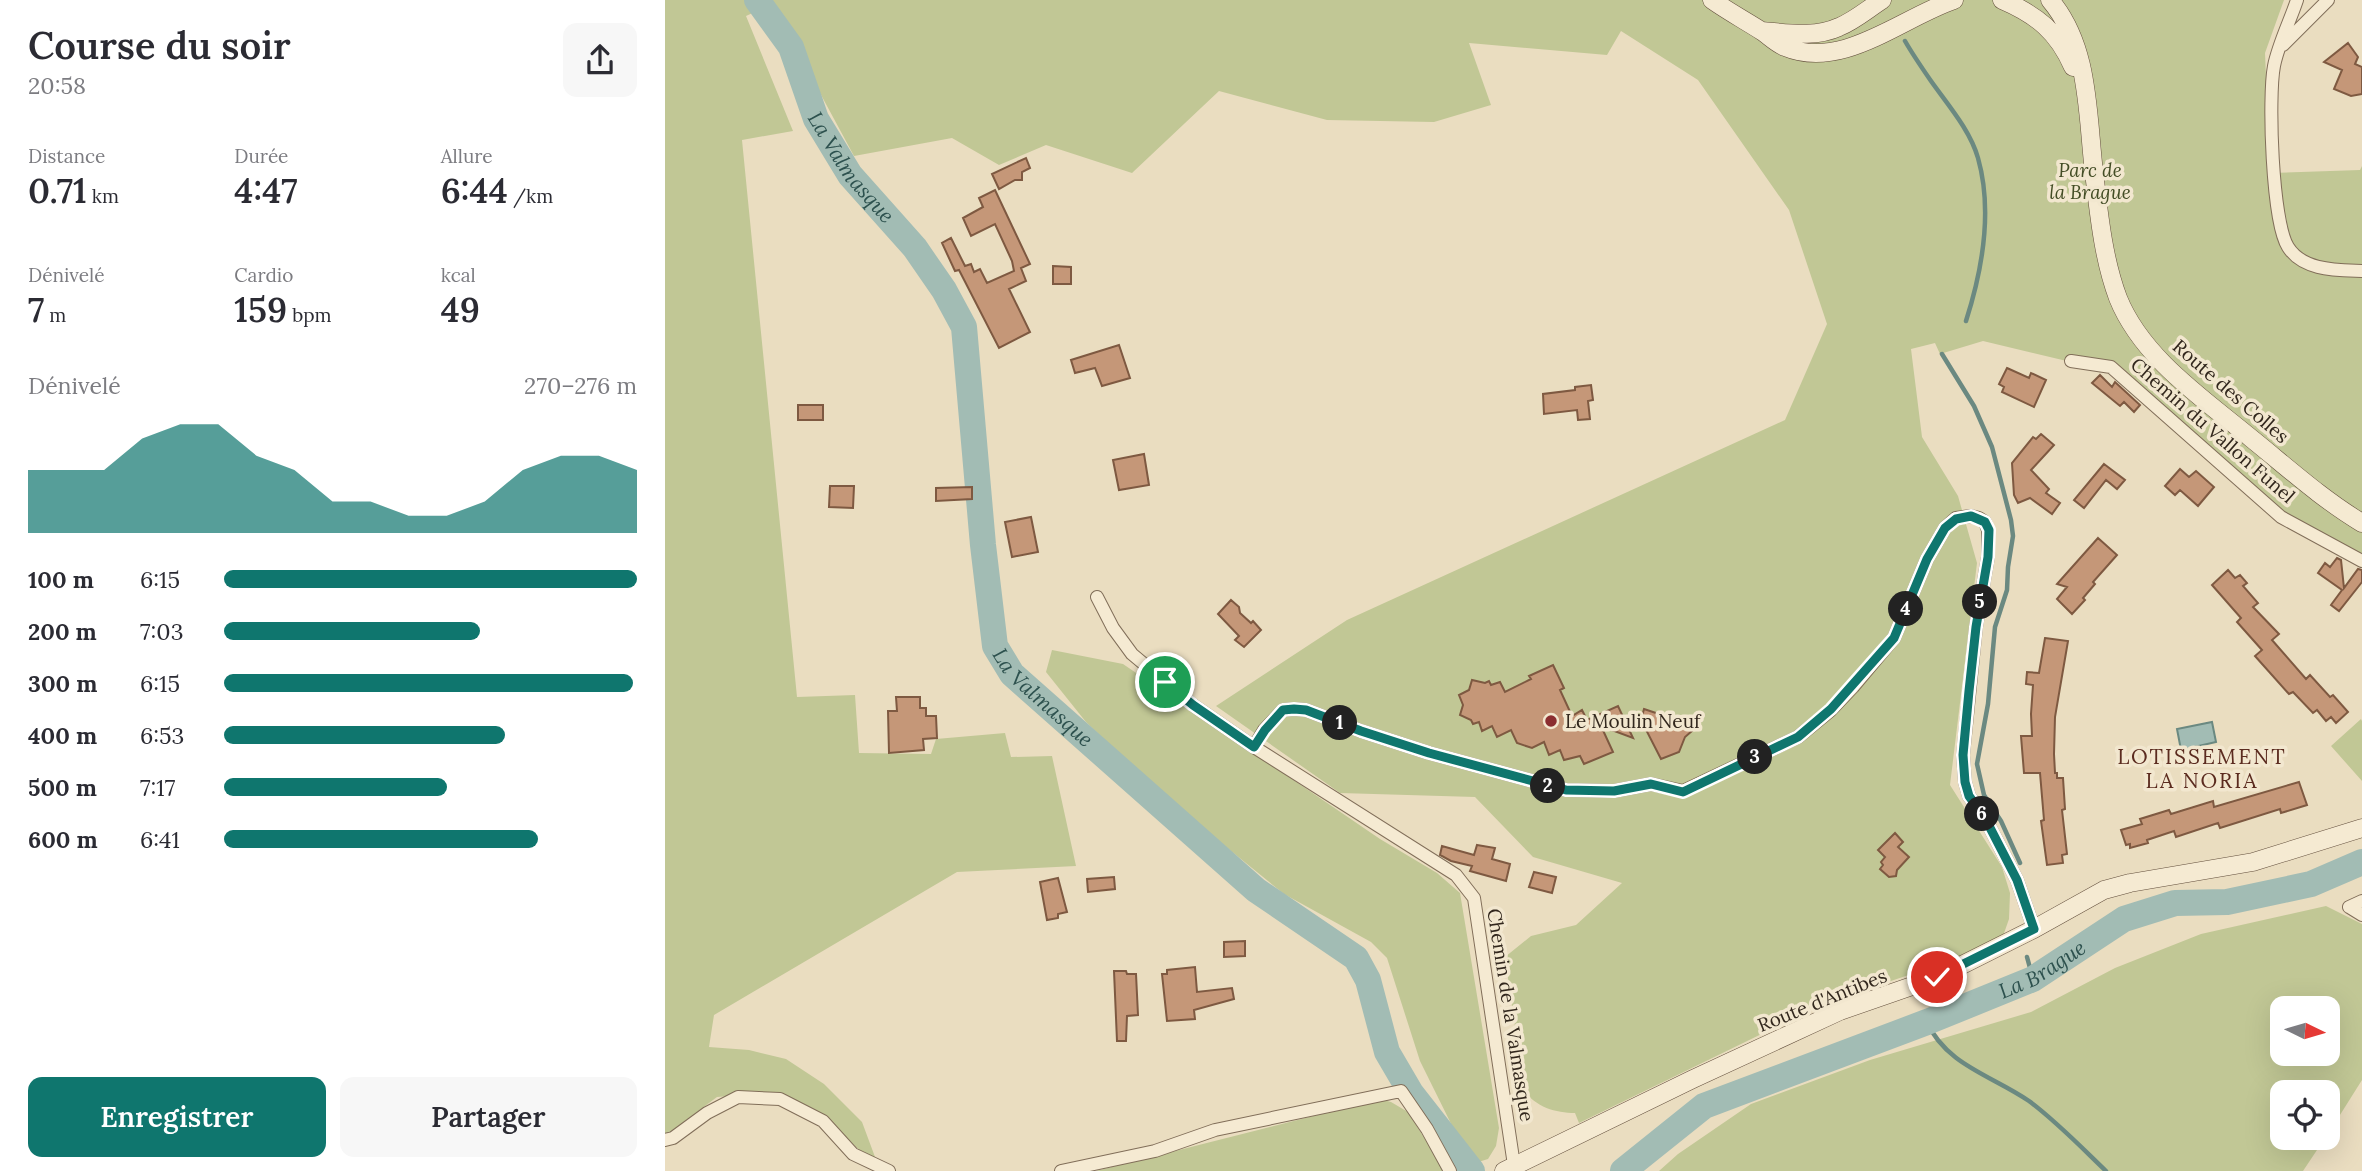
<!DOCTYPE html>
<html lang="fr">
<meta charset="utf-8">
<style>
:root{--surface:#fff;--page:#f7f7f7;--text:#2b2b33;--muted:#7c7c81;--accent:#0f766e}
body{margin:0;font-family:Lora,serif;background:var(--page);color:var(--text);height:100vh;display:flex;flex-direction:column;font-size:26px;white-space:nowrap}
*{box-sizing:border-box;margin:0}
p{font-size:23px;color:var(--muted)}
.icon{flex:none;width:38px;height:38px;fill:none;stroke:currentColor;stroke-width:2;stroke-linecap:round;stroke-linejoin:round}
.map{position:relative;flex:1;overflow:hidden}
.sheet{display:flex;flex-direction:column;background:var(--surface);width:665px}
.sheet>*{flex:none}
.needle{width:46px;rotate:95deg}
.tools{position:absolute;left:1605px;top:996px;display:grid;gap:14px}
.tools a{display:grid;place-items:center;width:70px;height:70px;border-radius:14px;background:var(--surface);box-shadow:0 7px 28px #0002;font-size:35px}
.pin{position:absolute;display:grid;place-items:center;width:60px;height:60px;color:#fff;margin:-30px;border:4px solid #fff;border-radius:50%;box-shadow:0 2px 7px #0007}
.km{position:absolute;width:35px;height:35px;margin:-18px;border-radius:50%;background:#222;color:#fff;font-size:19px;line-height:35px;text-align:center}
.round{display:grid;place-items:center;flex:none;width:74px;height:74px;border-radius:14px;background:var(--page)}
.head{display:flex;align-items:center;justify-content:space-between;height:119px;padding:0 28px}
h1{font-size:38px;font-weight:600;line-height:52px}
.figures{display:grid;grid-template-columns:repeat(3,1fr);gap:10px;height:119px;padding:7px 28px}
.figures div{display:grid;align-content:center}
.figures b{font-size:35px;font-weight:600}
.figures small{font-size:19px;font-weight:400}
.figures p{font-size:19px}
.chart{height:196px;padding:14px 28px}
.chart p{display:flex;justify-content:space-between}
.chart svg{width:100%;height:126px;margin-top:7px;fill:var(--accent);opacity:.7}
.cta{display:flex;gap:14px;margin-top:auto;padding:14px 28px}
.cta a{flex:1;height:80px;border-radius:14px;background:var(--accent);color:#fff;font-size:28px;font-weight:600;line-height:80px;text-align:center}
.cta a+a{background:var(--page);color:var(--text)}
ul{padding:0 28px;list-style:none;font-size:23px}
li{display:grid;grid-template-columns:112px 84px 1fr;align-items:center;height:52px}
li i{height:18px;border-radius:9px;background:var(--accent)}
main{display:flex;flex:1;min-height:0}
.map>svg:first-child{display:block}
.green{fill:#c1c795;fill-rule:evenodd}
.water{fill:#a2bcb4;stroke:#6b8981;stroke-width:2}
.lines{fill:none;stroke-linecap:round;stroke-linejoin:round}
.stream{stroke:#6b8981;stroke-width:4.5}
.river{stroke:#a2bcb4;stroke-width:26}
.building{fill:#c59778;stroke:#7e5941;stroke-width:2}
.street-casing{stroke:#816e59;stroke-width:14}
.secondary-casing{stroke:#634f3d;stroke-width:19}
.street{stroke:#f5ead2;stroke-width:12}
.secondary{stroke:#f5ead2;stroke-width:18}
.route-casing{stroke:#fff;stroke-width:14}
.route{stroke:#0f766e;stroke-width:9}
.poi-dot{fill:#8b2e30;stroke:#f2e7cf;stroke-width:2.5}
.labels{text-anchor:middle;stroke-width:7;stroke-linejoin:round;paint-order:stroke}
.park-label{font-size:19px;font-style:italic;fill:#434d25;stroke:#f2e7cf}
.street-label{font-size:19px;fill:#32271d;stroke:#f2e7cf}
.poi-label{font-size:19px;fill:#32271d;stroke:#f2e7cf;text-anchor:start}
.water-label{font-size:21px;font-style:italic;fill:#2d514e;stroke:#f2e7cf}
.neighbourhood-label{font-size:21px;letter-spacing:2px;fill:#5b2b1f;stroke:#f2e7cf}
</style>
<main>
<section class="sheet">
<div class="head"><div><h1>Course du soir</h1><p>20:58</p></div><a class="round"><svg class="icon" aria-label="share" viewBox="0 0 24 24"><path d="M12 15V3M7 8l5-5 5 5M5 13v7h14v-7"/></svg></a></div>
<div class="figures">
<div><p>Distance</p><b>0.71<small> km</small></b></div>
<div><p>Durée</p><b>4:47</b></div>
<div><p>Allure</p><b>6:44<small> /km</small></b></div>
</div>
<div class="figures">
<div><p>Dénivelé</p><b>7<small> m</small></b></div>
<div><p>Cardio</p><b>159<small> bpm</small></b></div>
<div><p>kcal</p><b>49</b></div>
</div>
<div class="chart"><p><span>Dénivelé</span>270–276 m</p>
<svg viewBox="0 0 160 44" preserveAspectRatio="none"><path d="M0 44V22L10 22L20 22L30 11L40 6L50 6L60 17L70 22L80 33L90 33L100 38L110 38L120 33L130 22L140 17L150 17L160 22V44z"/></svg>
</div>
<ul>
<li><b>100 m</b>6:15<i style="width:100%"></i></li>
<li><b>200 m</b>7:03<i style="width:62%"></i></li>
<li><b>300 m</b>6:15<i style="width:99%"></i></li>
<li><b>400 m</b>6:53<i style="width:68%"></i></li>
<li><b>500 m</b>7:17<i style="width:54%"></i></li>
<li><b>600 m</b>6:41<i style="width:76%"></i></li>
</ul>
<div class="cta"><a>Enregistrer</a><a>Partager</a></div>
</section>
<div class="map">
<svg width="1697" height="1171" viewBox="0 0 1697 1171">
<rect width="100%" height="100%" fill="#eaddc0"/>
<path class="green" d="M0,0H1619L1600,53L1605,173L1695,170L1697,166V558L1616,516L1448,372L1318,341L1275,354L1270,343L1246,349L1257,437L1293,496L1312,563L1285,785L1337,867L1345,893L1344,919L1337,939L1285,961L1158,1004L914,1123L910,1113C891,1113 870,1107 859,1090L840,957L866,936L911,925L957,883L868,857L810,797L675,793L551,706L682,620L1120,420L1162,324L1124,210L1033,80L956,31L942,55L804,43L826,105L769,122L662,120L554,91L467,173L381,145L334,165L287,138L189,156L107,4L81,16L128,131L77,140L132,697L190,695L194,753L266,754L271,739L340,733L346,757L387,756L411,866L292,872L49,1015L44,1047L84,1050L121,1059L159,1084L197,1122L213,1165L192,1148L165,1121L88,1094L52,1097L0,1136Z
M387,650L458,664L715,839L772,873L795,893L834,1128L831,1146L823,1159L810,1163L802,1156L755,1061L722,958L706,942L619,894L555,842L484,782L421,722L381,672Z
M1696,719L1697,721V781L1666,746Z
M1661,906L1697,924V1080L1663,1134L1662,1092H1617V1138H1660L1638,1171H994L1013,1154L1086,1104L1205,1060L1366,1012L1450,968L1536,934ZM1617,1008H1662V1054H1617Z
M715,1099L726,1102L743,1112L780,1171H431Z"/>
<path class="water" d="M1547,722L1551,742L1516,750L1512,729Z"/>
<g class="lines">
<path class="stream" d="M1240,41C1248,55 1257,68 1266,81C1283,105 1305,130 1313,158C1328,211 1317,271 1301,321
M1277,354L1309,406L1327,447L1346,520L1348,536L1343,567L1342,590L1330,627L1323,704L1312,764L1319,795L1336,821L1355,863
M1362,957L1368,979
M1262,1022C1281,1065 1328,1076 1364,1101C1391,1121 1416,1147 1441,1171"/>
<g class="river">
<path id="s1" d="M92,0L126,47L151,119L185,175L250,248L279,290L299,327L318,545L330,646L347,674L591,890L691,958L703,980L722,1052L746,1093L807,1171"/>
<path id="s2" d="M958,1171L1039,1106L1262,1022L1368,979L1459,919L1510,903L1562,902L1646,884L1697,862"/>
</g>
</g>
<path class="building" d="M1683,43L1693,57L1690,64L1697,67V94L1686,96L1669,89L1677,70L1659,62Z
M361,158L365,168L357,172V180H350L334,189L327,174Z
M330,190L365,264L356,268L361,281L344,289L365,332L334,348L294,270L290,271L277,243L286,238L300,266L306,264L309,272L315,269L322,283L349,271L347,261L330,224L306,236L298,218L318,207L314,198Z
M388,266L406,267V284H388Z
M454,345L465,378L437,386L430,368L410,373L406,360Z
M1342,368L1364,378L1366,373L1381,380L1369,407L1337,392L1339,387L1334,384Z
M1435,375L1447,387L1450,382L1475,405L1469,412L1459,402L1455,406L1427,383Z
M926,385L928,400L923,401L925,419L913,420L912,410L879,414L878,394L910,390V387Z
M133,405H158V420H133Z
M1376,434L1389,445L1366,470L1384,489L1381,493L1395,503L1387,514L1365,498L1353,503L1349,495L1347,463L1368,437L1371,439Z
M479,454L484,485L454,490L448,460Z
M1439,464L1460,480L1452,489L1441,480L1419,508L1409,500Z
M1515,469L1524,477L1531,471L1549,487L1533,506L1515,490L1510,495L1500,486Z
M165,486H189L188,508L164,507Z
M307,487V499L271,501V488Z
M366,517L373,552L347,557L340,522Z
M1433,538L1452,555L1428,582L1430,584L1418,598L1420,600L1407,614L1392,599L1402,587L1392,584Z
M1672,558L1676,560L1679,588L1693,569L1697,570V582L1674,611L1666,605L1677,590L1653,573L1660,563L1665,567Z
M1563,570L1570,578L1575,575L1582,583L1578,586L1593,603L1588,607L1614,634L1607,640L1641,679L1645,675L1665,697L1668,695L1683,712L1671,723L1666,717L1661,721L1652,710L1648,713L1628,692L1624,694L1590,656L1597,650L1572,622L1576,618L1547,585Z
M566,600L574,607L575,613L586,623L588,621L596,630L579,647L570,640L574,636L553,614Z
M1380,638L1403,641L1390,717L1389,754L1390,773H1392V778H1398L1400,809L1397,810L1402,854L1397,855L1398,863L1382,865L1376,821L1379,820L1375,773H1359L1356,736H1367L1366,714L1368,685L1361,684L1362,672L1374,673Z
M888,665L899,688L895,690L907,716L917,710L922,720L953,706L968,738L936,726L948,752L919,764L915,756L899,760L895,750L884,755L879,742L867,748L852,743L846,730L832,737L827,726L817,731L814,722L808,724L806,720L795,715L798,705L794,695L804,690L807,680L820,683L824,681L826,685L835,682L840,692L866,679L864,676Z
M231,697H255V708H261V716H271L272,738L258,739L259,750L224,753L223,711H232Z
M979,709L1024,724L1028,730L1020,737L1014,752L996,759L976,720Z
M1634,782L1642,805L1616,813L1615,809L1555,828L1553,823L1511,837L1509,831L1482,840L1483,843L1465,848V844L1461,845L1456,830L1477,824L1475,819L1504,810L1506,814L1548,801L1549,807Z
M1230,833L1238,842L1233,847L1244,857L1232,870L1231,876L1224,877L1215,869L1218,865L1216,862L1220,857L1213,850Z
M812,845L830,848L827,859L845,864L841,881L805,871L807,866L786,861L775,855L777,846L809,855Z
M869,872L891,877L887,893L864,887Z
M449,877L450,889L423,892L422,879Z
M393,878L402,912L393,914V918L382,920L375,882Z
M580,941V956L559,957V942Z
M530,967L532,992L567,988L569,999L529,1010L530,1019L502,1021L497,974H502V970Z
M449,971H461L462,974H471L473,1015L462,1016L461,1041H452Z"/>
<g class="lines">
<defs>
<path id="street" d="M1632,0C1625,21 1613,45 1609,66C1603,97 1607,222 1623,247C1638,271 1672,270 1697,271
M1618,45L1663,0
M1406,361L1446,367L1616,517L1697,561
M432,597L448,628L467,654L528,705L589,747L791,875L809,898L849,1165
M589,747L599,730L618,710L629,709L641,710L696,731L764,753L901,790L949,791L986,784L1018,791L1133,737L1166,710L1188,687L1229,638L1262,559L1280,528L1291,518L1306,516L1314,518L1320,522L1323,530V557L1311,627L1298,755L1300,782L1304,796L1320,818L1352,880L1369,929
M1684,907L1697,915
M1684,907L1697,901
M0,1140L8,1138L42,1113L73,1097L115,1099L158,1121L188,1154L224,1171
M396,1171L490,1151L550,1130L736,1091L762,1129L785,1171"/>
<path id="secondary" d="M1047,0C1064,12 1081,21 1098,32C1105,37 1112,44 1120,47C1177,71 1236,18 1289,0
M1337,0C1372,15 1393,32 1408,67
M1385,0C1425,47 1422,114 1429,172C1434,214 1438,258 1453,298C1477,358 1539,399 1587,439C1623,468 1657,499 1697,523
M1097,31C1122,33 1150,38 1174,27C1189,21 1203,9 1217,0
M839,1171L1028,1079L1175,1011L1273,977L1369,929L1439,890L1465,883L1588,862L1697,828"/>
</defs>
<use href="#street" class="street-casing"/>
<use href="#secondary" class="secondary-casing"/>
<use href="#street" class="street"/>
<use href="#secondary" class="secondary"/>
</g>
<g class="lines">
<defs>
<path id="route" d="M500,682L528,705L589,747L600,730L618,710L629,709L641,710L696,731L764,753L901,790L949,791L986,784L1018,792L1133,737L1166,709L1229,638L1262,559L1280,528L1291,519L1306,516L1320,522L1324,530L1323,557L1311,627L1304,691L1298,755L1300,782L1304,796L1320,818L1352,880L1369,929L1272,977"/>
</defs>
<use href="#route" class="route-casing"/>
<use href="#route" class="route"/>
</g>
<circle class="poi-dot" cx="886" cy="721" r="7"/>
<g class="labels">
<g class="park-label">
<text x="1425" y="177">Parc de<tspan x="1425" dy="22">la Brague</tspan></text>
</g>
<g class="street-label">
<text transform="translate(1566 391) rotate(41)" y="7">Route des Colles</text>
<text transform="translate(1548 430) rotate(41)" y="7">Chemin du Vallon Funel</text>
<text transform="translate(1157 1000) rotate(-22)" y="7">Route d'Antibes</text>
<text transform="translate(846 1015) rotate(81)" y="7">Chemin de la Valmasque</text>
</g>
<g class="poi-label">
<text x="900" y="728">Le Moulin Neuf</text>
</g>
<g class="water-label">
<text dy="7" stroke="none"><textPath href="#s1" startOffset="194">La Valmasque</textPath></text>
<text dy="7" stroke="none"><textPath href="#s1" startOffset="782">La Valmasque</textPath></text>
<text dy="7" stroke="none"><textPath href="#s2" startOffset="469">La Brague</textPath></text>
</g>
<g class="neighbourhood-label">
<text x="1537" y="764">LOTISSEMENT<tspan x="1537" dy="24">LA NORIA</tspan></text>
</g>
</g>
</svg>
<div class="tools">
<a><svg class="needle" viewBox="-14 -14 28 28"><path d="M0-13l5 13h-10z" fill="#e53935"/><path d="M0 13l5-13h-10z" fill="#7c7c81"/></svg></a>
<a><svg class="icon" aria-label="locate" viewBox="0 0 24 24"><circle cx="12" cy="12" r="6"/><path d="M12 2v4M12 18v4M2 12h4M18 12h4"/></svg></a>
</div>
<div class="pin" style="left:500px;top:682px;background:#1e9e55"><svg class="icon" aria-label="arrive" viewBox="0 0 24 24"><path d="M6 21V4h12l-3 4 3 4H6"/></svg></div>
<div class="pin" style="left:1272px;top:977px;background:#d93025"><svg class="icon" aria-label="check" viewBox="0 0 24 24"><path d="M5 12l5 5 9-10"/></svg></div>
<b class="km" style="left:675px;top:723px">1</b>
<b class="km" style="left:883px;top:786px">2</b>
<b class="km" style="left:1090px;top:757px">3</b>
<b class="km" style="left:1241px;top:609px">4</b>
<b class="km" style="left:1315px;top:602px">5</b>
<b class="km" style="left:1317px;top:814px">6</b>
</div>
</main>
